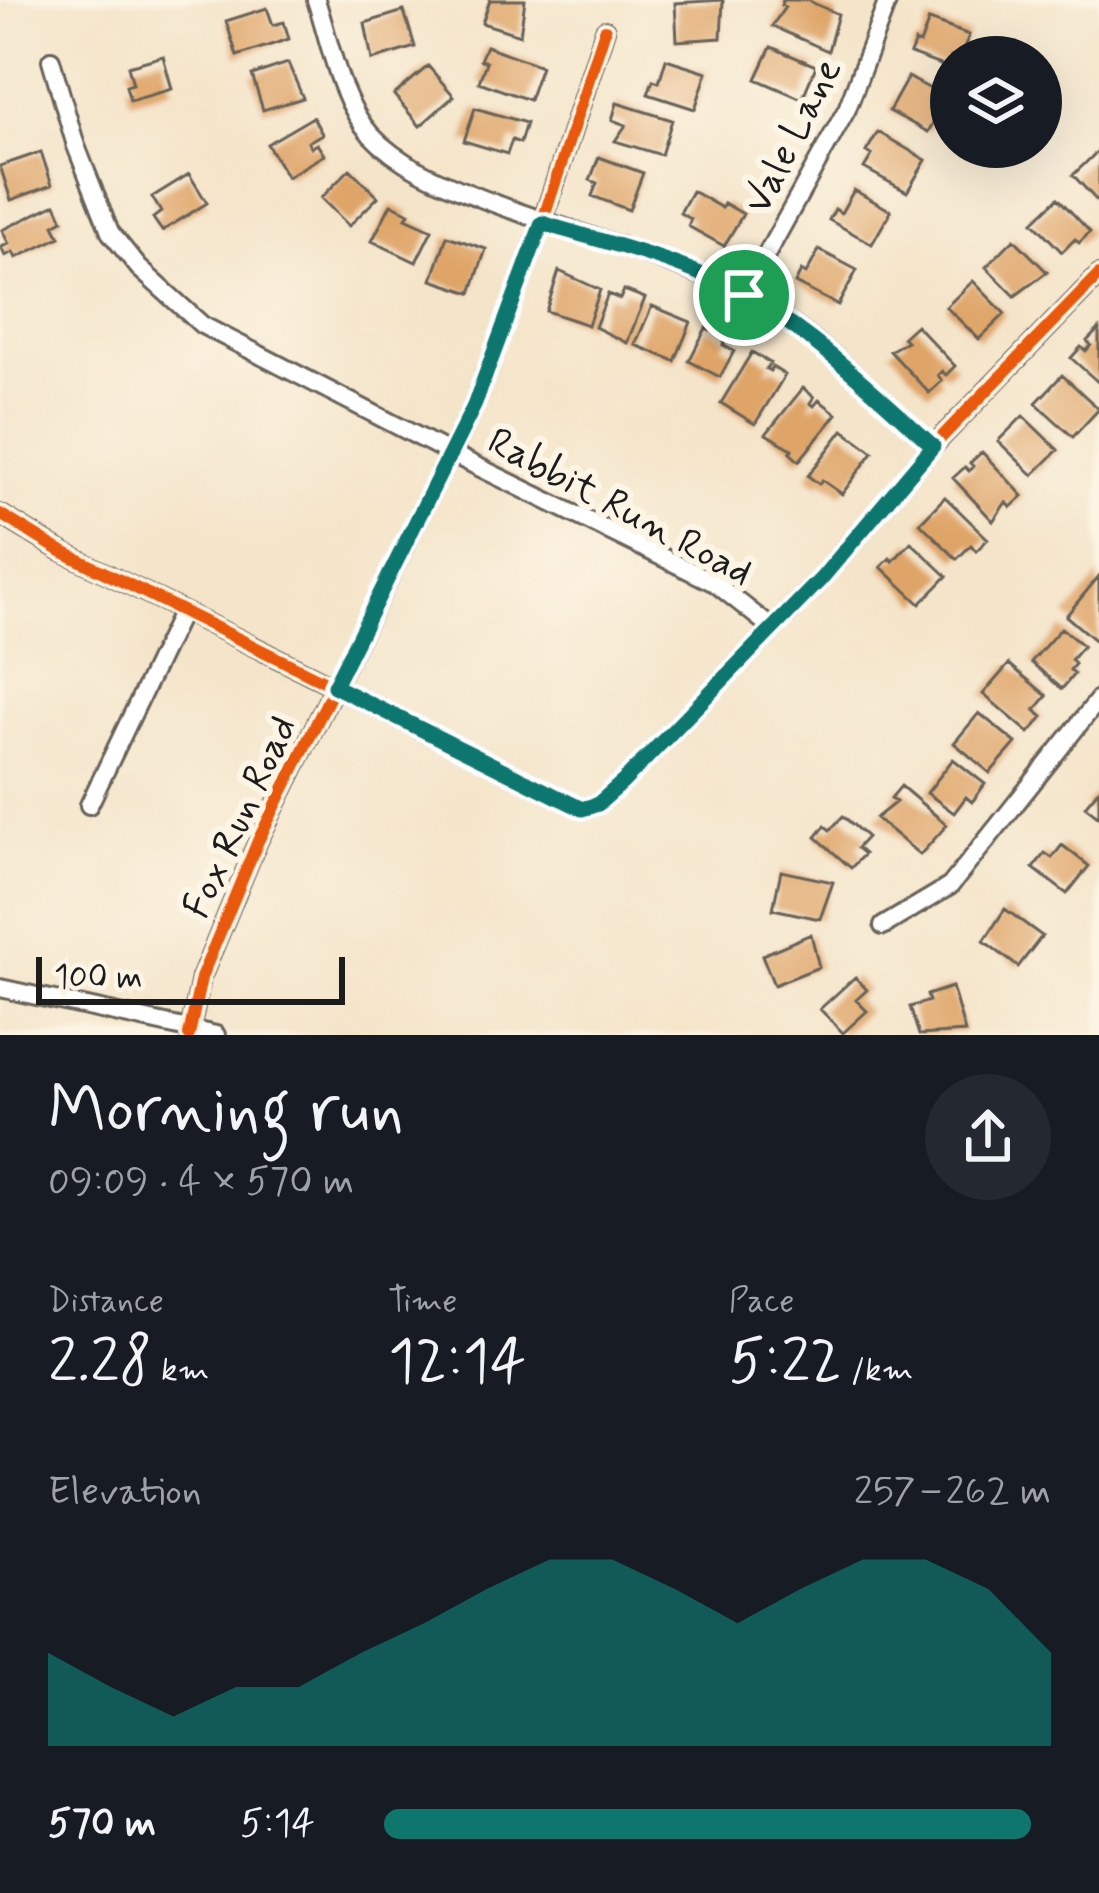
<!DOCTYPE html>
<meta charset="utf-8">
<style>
:root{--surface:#171b24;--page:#242831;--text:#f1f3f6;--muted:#9ea1a6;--accent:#0f766e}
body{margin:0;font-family:Mynerve,sans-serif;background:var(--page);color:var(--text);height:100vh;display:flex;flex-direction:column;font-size:45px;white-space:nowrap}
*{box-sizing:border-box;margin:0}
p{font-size:39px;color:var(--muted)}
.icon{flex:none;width:66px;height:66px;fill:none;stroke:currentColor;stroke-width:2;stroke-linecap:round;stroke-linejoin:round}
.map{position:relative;height:1035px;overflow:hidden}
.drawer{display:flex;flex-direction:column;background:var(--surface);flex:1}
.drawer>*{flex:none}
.buttons{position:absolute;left:930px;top:36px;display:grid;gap:24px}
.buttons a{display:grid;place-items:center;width:132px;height:132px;border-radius:50%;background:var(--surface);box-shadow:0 12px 48px #0002;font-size:60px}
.scale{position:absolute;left:36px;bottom:30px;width:309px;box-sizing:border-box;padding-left:12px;border:6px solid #1c1c1c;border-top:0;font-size:33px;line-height:42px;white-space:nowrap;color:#1c1c1c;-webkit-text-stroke:9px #fcf5e5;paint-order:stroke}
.pin{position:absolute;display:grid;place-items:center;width:102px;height:102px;color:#fff;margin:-51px;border:6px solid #fff;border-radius:50%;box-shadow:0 3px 12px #0007}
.round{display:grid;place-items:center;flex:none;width:126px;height:126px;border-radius:63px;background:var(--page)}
.head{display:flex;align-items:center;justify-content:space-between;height:204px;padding:0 48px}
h1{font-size:66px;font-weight:600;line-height:90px}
.stats{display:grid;grid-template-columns:repeat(3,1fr);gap:18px;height:204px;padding:12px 48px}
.stats div{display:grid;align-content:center}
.stats b{font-size:60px;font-weight:600}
.stats small{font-size:33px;font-weight:400}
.stats p{font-size:33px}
.chart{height:336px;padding:24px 48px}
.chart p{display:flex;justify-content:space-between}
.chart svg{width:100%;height:216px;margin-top:12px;fill:var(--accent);opacity:.7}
ul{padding:0 48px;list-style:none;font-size:39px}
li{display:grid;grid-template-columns:192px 144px 1fr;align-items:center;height:90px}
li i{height:30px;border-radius:15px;background:var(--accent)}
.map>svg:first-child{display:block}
.building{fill:#dfa467}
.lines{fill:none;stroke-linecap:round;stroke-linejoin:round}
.street-casing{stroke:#686259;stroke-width:22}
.street{stroke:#fff;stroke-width:16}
.cycleway-casing{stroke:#fcf5e5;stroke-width:20}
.cycleway{stroke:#e8590c;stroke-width:12}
.route-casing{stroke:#fff;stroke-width:24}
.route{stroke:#0f766e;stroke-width:15}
.labels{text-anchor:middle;stroke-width:12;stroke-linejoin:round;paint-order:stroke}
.street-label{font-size:39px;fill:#1c1c1c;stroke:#fcf5e5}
</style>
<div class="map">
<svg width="1099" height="1035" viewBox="0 0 1099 1035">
<rect width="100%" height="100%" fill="#fcf5e5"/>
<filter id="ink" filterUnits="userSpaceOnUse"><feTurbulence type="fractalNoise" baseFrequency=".00833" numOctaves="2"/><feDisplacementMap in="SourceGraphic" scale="24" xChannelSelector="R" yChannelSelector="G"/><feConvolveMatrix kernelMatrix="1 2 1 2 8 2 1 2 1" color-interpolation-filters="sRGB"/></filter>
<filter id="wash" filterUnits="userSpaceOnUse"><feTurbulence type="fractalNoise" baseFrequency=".004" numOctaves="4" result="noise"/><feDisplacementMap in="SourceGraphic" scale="48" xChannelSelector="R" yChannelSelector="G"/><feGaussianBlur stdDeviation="2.7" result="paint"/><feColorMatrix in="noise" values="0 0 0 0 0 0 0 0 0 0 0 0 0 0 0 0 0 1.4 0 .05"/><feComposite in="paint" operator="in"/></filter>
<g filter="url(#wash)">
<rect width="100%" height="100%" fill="#f4e4c9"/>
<g id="blocks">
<path class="building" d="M490,0H525L520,35L482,23Z
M723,0L721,38L677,41L675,3Z
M783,0H806L838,14L828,51L772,26L785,7L781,5Z
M267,8L273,25L284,22L289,39L237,56L226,21Z
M404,11L415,47L372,60L365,23Z
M929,20L969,35L961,57H951V69L910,54L915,42L920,44Z
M486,46L541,66L529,100L479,82L486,62L480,60Z
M771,47L816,66L802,99L756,79Z
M163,56L172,89L130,101L126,86L133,84L128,66Z
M666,59L707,72L695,109L648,94L653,80L659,82Z
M288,63L303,98L263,110L252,75Z
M428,66L454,96L420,126L394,95Z
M908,77L947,98L928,132L889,111Z
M617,103L672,120L661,155L615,141L626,125L612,120Z
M475,108L526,123L520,143L512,140L507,154L464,141Z
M313,117L322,134L308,142L311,147L317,144L324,155L287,177L267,144Z
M878,132L926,160L907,192L864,168L872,155L866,152Z
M1099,150V203L1073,175Z
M41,152L52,185L11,200L0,166Z
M599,157L643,173L629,210L592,196L597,183L590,180Z
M350,169L378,197L349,226L321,198Z
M189,174L207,203L162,231L153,218L161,212L152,197Z
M854,190L891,211L872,244L829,220L835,209L841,213Z
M692,191L722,208L724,203L743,214L724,246L688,226L691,219L680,213Z
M1058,198L1090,232L1079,243L1075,239L1062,252L1033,222Z
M56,204L63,220L54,225L60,237L16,258L13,252L5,256L1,247L9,244L2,230Z
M391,204L409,213L406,218L432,230L416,262L372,241Z
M447,236L486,249L471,293L432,280Z
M1014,239L1047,272L1015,296L986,267Z
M819,250L857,270L838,305L795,283L801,271L806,274Z
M559,271L600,290L588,325L546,311Z
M973,281L1005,314L979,339L946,307Z
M624,290L645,298L627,343L595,327L608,294L620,299Z
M652,306L691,322L675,361L635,345Z
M916,325L955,366L946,375L942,371L938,375L942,381L929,393L890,351L907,341L903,337Z
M706,328L727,338L723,345L734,351L720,377L689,361Z
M1099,329V383L1071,358L1081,347L1086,351L1091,345L1087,341Z
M752,352L770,363L766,369L770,371L772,367L785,375L755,424L721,403Z
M1062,375L1099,409L1073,437L1036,403Z
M803,388L814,397L810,403L814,406L819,400L837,414L799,461L790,453L792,449L766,434Z
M1023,416L1058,450L1033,475L998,441Z
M843,430L873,452L842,494L822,480L819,484L808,476Z
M982,452L1023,496L1011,507L1006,502L993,521L953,478L965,467L969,471L973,466L970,463Z
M945,497L988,539L976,551L971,545L957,559L920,523Z
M911,542L947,576L920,604L881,567L890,558L893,561Z
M1099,576V644L1066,616Z
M1061,628L1083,646L1071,660L1075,664L1070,670L1074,674L1062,689L1031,662Z
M1009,664L1047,696L1035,710L1043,717L1029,733L983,694Z
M979,713L1016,743L990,773L954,743Z
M953,759L985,784L972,802L966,797L954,813L927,793Z
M901,786L947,825L920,855L876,818L896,802L891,798Z
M1099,789V817L1085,806Z
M843,816L867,837L857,848L864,854L851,868L816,837L825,826L830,830Z
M1062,845L1089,866L1067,894L1033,868L1045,853L1052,858Z
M781,871L833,882L820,919L773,909Z
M1005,909L1042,936L1018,967L984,941Z
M811,934L819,967L774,985L762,955Z
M855,977L867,990L856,1000L867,1011L843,1033L820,1009Z
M952,987L965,1032L919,1035L910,1007L929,1001L927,995Z"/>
</g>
</g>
<g filter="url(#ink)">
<use href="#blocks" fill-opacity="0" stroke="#686259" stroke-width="3"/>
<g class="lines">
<defs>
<path id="street" d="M316,0C330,42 340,101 371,135C398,164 438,181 473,195C561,231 655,251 740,293C811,329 875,393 933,446
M51,60L76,146L110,232L139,268L202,325L450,453L715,583L773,629
M744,295L847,109L888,0
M0,514L59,550L582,809L598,804L623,782L821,579L933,446L1099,275
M89,805L182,611
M883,926L950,886L1099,699
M0,988L216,1035
M189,1035L201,978L258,841L474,406L542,223L605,30"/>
</defs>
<use href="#street" class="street-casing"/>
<use href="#street" class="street"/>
<defs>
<path id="cycleway" d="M0,514L59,550L582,809L598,804L623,782L821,579L933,446L1099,275
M189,1035L201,978L258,841L474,406L542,223L605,30"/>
</defs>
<use href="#cycleway" class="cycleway-casing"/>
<use href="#cycleway" class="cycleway"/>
</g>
</g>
<g class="lines" filter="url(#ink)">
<defs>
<path id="route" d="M542,223C609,244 682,260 744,295C815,335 874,392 933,446L821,579L623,782L598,804L582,809L334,686L474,406Z"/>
</defs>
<use href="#route" class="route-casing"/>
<use href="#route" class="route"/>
</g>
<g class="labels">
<g class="street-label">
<text transform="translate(791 135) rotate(-63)" y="14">Vale Lane</text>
<text transform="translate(621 505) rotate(28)" y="14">Rabbit Run Road</text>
<text transform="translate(238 816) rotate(-65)" y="14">Fox Run Road</text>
</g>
</g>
</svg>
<div class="buttons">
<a><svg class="icon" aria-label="layers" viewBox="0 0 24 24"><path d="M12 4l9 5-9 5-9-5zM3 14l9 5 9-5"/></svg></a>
</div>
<div class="scale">100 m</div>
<div class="pin" style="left:744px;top:295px;background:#1e9e55"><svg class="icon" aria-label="arrive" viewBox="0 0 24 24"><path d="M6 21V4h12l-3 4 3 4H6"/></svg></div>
</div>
<section class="drawer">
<div class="head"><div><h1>Morning run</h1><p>09:09 · 4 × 570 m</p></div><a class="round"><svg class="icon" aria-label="share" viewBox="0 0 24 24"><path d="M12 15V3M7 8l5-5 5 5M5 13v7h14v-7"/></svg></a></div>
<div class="stats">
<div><p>Distance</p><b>2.28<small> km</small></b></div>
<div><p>Time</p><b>12:14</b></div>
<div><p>Pace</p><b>5:22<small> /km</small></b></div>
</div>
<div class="chart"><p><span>Elevation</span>257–262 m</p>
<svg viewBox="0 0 160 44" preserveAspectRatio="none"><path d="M0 44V25L10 32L20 38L30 32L40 32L50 25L60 19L70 12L80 6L90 6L100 12L110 19L120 12L130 6L140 6L150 12L160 25V44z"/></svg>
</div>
<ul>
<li><b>570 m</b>5:14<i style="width:97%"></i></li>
</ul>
</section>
